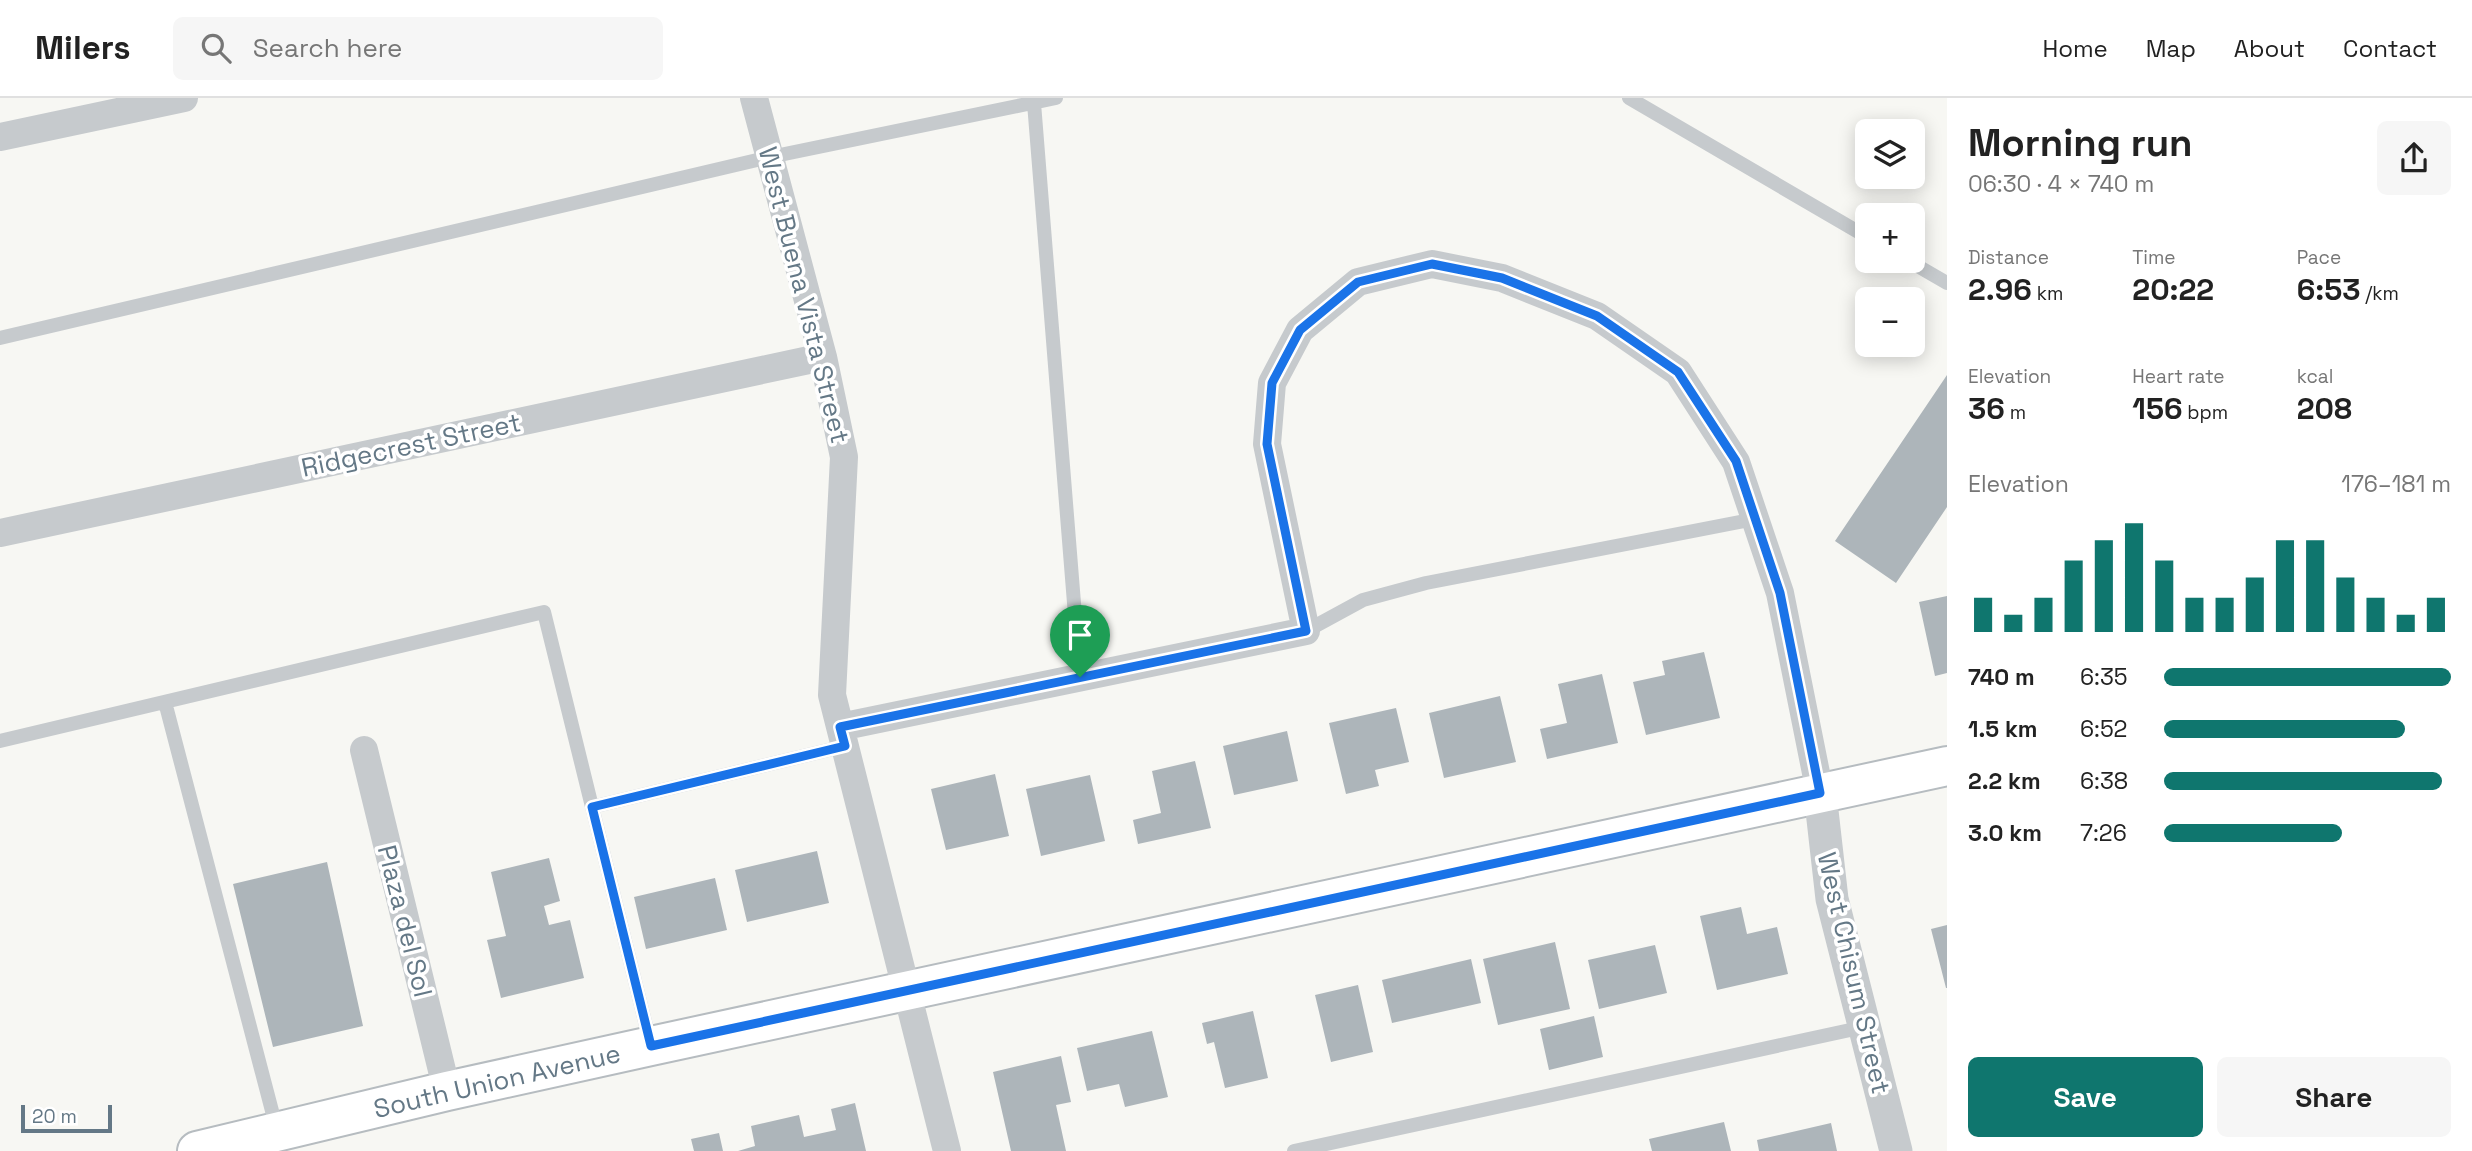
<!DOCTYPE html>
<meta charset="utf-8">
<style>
:root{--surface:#fff;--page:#f6f6f6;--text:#222;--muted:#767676;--line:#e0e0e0;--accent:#0f766e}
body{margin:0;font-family:"Space Grotesk",sans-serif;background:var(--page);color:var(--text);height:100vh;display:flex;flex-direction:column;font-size:26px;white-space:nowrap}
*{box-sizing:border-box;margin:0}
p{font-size:23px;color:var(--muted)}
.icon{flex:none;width:38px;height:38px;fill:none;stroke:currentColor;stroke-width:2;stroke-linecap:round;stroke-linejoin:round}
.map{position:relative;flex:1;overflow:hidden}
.drawer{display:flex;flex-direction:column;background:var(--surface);width:525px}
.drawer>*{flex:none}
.buttons{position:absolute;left:1855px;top:21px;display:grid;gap:14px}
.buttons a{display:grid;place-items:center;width:70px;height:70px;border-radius:10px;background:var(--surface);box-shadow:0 4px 18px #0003;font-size:35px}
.scale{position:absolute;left:21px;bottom:18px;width:91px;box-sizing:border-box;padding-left:7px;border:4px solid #647886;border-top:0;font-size:19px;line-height:24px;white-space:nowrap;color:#647886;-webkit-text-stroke:5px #fff;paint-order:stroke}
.pin{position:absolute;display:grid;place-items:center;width:60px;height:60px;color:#fff;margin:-72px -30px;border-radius:50% 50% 50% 0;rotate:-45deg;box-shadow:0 0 7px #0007}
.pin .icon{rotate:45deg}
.round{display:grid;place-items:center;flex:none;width:74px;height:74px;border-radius:10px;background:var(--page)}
.overview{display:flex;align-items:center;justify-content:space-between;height:119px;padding:0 21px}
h1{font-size:38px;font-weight:800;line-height:52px}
.metrics{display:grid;grid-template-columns:repeat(3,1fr);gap:10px;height:119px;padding:7px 21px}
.metrics div{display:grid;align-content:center}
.metrics b{font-size:30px;font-weight:800}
.metrics small{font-size:19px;font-weight:400}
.metrics p{font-size:19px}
.chart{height:196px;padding:14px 21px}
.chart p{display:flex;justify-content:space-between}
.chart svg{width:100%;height:126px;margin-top:7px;stroke:var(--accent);stroke-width:6}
.action{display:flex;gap:14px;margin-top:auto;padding:14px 21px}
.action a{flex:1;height:80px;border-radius:10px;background:var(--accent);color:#fff;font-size:28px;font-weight:800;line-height:80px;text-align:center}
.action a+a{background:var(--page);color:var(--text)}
ul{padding:0 21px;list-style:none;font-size:23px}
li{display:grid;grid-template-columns:112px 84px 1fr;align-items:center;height:52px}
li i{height:18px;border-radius:9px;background:var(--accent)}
header{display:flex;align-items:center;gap:42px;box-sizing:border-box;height:98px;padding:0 35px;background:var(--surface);border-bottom:2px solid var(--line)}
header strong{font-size:33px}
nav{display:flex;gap:38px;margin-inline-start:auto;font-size:24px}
.search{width:490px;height:63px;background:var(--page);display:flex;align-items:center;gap:18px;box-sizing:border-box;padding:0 24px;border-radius:10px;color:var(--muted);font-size:26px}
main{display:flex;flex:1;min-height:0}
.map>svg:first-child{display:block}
.building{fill:#adb5ba}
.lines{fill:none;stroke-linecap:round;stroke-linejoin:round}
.secondary-casing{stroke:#b6bcc0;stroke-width:42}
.service{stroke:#c6cacd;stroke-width:14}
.minor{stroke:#c6cacd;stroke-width:28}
.tertiary{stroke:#c6cacd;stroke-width:33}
.secondary{stroke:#fff;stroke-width:38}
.route-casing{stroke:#fff;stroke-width:14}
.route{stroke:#1a73e8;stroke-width:9}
.labels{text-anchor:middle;stroke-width:7;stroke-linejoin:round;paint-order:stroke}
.street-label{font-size:26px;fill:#647886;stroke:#fff}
</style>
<header>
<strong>Milers</strong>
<div class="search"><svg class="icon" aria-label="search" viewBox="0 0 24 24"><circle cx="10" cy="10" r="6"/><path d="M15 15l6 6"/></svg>Search here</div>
<nav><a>Home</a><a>Map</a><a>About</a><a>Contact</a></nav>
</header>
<main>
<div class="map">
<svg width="1947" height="1053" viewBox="0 0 1947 1053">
<rect width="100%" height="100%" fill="#f7f7f3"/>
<path class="building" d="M1947,277V409L1896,485L1835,443Z
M1947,498V575L1935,578L1919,504Z
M1704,554L1720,620L1646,637L1633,584L1665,577L1662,563Z
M1602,576L1618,645L1547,661L1540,631L1567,625L1558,586Z
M1500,598L1516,664L1444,680L1429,615Z
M1396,610L1409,664L1375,672L1379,688L1346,696L1329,625Z
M1287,633L1298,683L1234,697L1223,648Z
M1195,663L1211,730L1138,746L1133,722L1161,715L1152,673Z
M995,676L1009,738L946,752L931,691Z
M1090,677L1105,743L1041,758L1026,691Z
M817,753L829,805L747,824L735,772Z
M549,760L560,803L544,808L549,827L570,822L584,880L501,900L487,842L506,838L491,774Z
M327,764L363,928L273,949L233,786Z
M715,780L727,832L646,851L634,799Z
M1741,809L1747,836L1777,829L1788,876L1717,892L1700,818Z
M1947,827V890H1946L1931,831Z
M1555,844L1570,911L1498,927L1483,861Z
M1655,847L1667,895L1599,911L1588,862Z
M1471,861L1481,905L1392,925L1382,882Z
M1358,887L1373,954L1331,964L1315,897Z
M1253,913L1268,980L1225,990L1214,944L1207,946L1202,925Z
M1594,918L1603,959L1549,972L1540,931Z
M1152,933L1168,999L1125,1009L1119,986L1087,993L1077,950Z
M1061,958L1071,1004L1056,1007L1066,1053H1011L993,974Z
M855,1005L866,1053H738L755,1048L751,1028L799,1017L804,1039L836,1032L831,1011Z
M1724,1024L1731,1053H1652L1649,1041Z
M1831,1025L1837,1053H1759L1757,1042Z
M719,1035L723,1053H694L691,1041Z"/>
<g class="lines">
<defs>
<path id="secondary" d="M197,1053L447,993L651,948L1947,668"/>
</defs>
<use href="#secondary" class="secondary-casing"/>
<path class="service" d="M1629,0L1867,139
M1034,5L1080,580
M1909,163L1947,185
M0,240L770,59L1056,0
M1306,533L1363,502L1426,485L1755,421
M165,604L277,1032
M0,643L544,514L651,948
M592,709L845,648
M1294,1053L1864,929"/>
<path class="minor" d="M754,0L823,259L844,359L832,597L947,1053
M0,39L184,0
M0,435L823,259
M840,629L1306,533L1267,346L1272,285L1300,232L1358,184L1432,166L1502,180L1597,218L1678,274L1736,364L1780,495L1820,695
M364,652L447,993"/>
<path class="tertiary" d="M1820,695L1832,801L1896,1053"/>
<use href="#secondary" class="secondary"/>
</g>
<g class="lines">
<defs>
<path id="route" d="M1432,166L1502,180L1597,218L1678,274L1736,363L1780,495L1820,695L651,948L592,709L845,648L840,629L1306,533L1267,346L1272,285L1300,232L1358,184Z"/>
</defs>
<use href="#route" class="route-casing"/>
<use href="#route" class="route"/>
</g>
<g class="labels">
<g class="street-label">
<text transform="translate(804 197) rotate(76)" y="9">West Buena Vista Street</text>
<text transform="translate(411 347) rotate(-12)" y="9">Ridgecrest Street</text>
<text transform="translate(405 823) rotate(76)" y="9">Plaza del Sol</text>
<text transform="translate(1854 875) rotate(77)" y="9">West Chisum Street</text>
<text transform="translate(497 983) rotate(-13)" y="9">South Union Avenue</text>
</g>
</g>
</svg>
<div class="buttons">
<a><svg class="icon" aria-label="layers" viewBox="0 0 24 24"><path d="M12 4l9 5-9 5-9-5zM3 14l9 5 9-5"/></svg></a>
<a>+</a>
<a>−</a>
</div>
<div class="scale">20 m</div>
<div class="pin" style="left:1080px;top:579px;background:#1e9e55"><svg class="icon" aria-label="arrive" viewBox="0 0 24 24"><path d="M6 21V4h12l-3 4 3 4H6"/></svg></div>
</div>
<section class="drawer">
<div class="overview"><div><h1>Morning run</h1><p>06:30 · 4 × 740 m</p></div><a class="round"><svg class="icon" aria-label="share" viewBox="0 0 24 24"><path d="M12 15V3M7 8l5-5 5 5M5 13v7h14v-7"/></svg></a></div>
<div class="metrics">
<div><p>Distance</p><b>2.96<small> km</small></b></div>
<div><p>Time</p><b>20:22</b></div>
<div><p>Pace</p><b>6:53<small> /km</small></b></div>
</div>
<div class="metrics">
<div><p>Elevation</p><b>36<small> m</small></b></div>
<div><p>Heart rate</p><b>156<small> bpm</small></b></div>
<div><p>kcal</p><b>208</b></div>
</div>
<div class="chart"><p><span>Elevation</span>176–181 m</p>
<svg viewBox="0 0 160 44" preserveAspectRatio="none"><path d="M5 44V32M15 44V38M25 44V32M35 44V19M45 44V12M55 44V6M65 44V19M75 44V32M85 44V32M95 44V25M105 44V12M115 44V12M125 44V25M135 44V32M145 44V38M155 44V32"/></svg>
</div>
<ul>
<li><b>740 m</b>6:35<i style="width:100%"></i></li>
<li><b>1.5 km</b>6:52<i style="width:84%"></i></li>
<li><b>2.2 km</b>6:38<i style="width:97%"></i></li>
<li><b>3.0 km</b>7:26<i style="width:62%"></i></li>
</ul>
<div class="action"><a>Save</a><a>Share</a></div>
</section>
</main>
